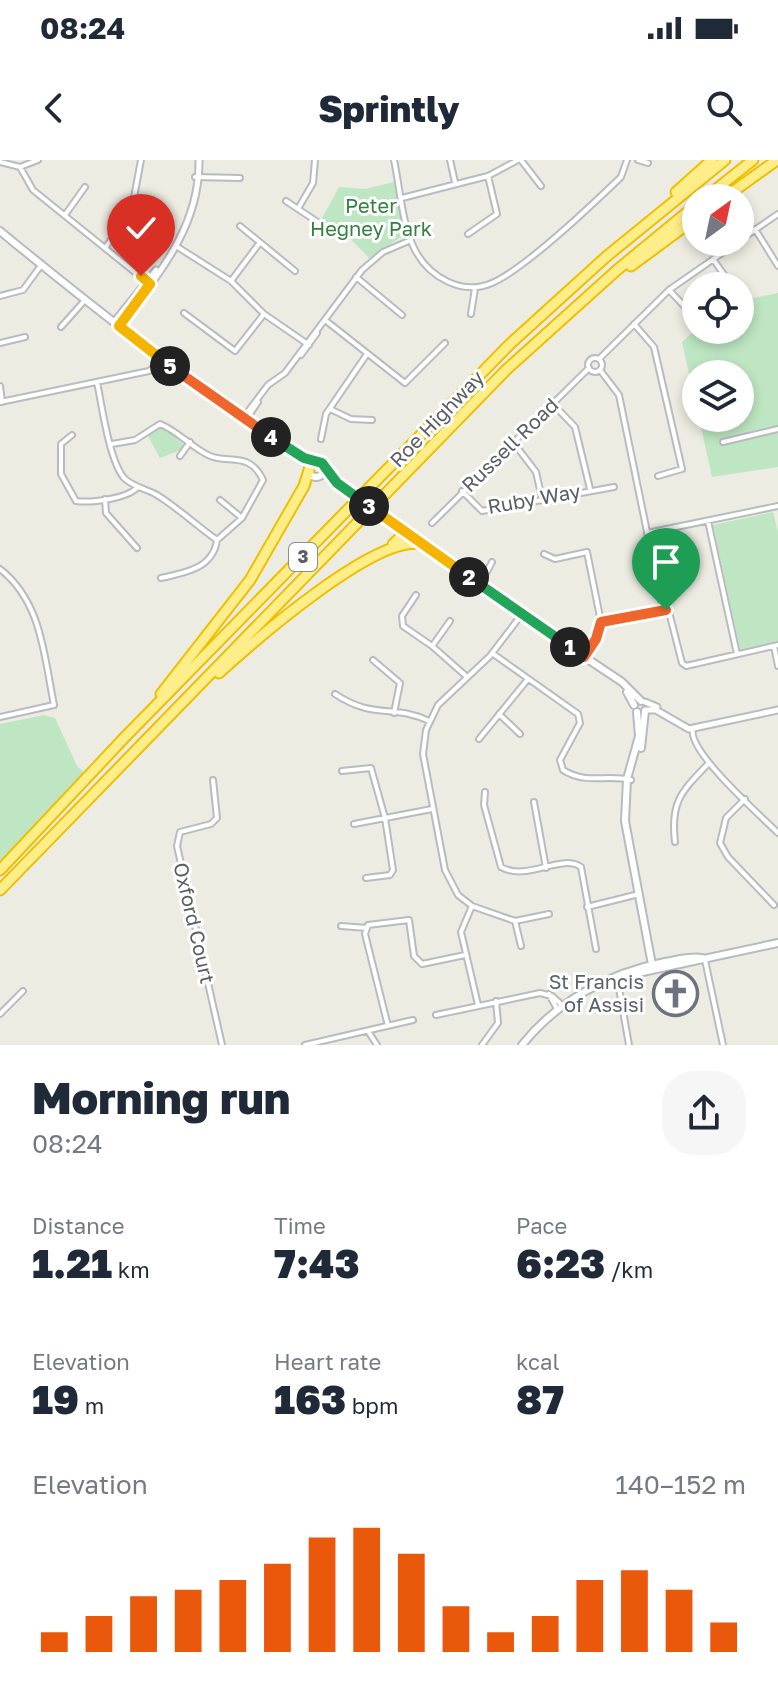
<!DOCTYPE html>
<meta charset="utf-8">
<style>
:root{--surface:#fff;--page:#f6f6f7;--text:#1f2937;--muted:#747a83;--accent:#ea580c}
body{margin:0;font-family:"Golos Text",sans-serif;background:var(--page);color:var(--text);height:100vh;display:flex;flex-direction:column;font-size:30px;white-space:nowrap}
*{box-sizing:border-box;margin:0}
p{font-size:26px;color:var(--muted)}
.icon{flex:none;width:44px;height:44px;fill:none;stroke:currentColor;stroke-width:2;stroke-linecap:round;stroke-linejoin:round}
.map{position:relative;height:885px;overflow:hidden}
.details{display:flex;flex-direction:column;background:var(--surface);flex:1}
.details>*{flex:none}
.needle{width:52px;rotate:33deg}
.buttons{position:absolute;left:682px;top:24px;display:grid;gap:16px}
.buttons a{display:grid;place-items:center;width:72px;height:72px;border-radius:50%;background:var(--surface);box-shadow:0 4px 12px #0003;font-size:40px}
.pin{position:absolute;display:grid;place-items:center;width:68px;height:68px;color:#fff;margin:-82px -34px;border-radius:50% 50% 50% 0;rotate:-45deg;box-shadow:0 0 8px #0007}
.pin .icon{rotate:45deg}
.km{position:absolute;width:40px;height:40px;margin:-20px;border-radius:50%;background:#222;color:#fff;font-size:22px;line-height:40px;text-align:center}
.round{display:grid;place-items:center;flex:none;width:84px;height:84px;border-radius:32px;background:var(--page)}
.summary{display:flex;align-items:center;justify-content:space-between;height:136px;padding:0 32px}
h1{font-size:44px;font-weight:800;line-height:60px}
.metrics{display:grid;grid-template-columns:repeat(3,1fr);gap:12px;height:136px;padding:8px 32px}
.metrics div{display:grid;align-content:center}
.metrics b{font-size:40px;font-weight:800}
.metrics small{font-size:22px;font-weight:400}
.metrics p{font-size:22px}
.chart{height:224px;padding:16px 32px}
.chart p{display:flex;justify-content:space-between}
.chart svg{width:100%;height:144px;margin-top:8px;stroke:var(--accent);stroke-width:6}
.status{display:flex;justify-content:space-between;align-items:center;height:56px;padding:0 40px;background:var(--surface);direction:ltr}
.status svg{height:22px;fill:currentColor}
header{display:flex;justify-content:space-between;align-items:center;height:104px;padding:0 32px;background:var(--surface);font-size:36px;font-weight:800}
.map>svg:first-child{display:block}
.green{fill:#bee6c2}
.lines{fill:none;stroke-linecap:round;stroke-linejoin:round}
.minor-casing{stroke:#babbc1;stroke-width:8}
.tertiary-casing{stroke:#babbc1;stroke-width:9}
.secondary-casing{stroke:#b8bac1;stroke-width:10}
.motorway-casing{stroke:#efc000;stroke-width:13}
.minor{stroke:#fff;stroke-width:4}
.tertiary{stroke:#fff;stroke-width:5}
.secondary{stroke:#fff;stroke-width:6}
.motorway{stroke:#feee89;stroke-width:9}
.secondary-bridge-casing{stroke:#b8bac1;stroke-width:10;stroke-linecap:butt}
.secondary-bridge{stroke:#fff;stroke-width:6}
.split-1-casing{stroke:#fff;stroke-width:16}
.split-2-casing{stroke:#fff;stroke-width:16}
.split-3-casing{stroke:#fff;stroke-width:16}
.split-4-casing{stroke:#fff;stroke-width:16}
.split-5-casing{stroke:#fff;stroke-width:16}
.split-6-casing{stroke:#fff;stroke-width:16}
.split-1{stroke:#f0652b;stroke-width:10}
.split-2{stroke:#22a559;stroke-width:10}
.split-3{stroke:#f5b400;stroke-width:10}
.split-4{stroke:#22a559;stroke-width:10}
.split-5{stroke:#f0652b;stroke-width:10}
.split-6{stroke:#f5b400;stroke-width:10}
.labels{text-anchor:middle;stroke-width:6;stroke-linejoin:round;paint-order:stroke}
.shield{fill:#fff;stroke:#8c8e92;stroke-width:2}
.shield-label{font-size:18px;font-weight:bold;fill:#5a5d63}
.park-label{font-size:20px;fill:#338240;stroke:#fff}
.street-label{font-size:20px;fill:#5a5d63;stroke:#fff}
.worship-label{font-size:20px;fill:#5b616d;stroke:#fff;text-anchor:end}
</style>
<div class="status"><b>08:24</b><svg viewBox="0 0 49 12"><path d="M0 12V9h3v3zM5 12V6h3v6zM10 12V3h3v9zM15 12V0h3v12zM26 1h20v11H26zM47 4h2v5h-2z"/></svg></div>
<header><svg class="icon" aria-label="back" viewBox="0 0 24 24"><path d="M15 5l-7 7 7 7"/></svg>Sprintly<svg class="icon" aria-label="search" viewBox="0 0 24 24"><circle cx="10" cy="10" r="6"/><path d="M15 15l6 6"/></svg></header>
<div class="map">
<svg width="778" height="885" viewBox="0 0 778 885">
<rect width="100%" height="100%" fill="#edece2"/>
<path class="green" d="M394,22L406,74L369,98L338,66L321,60L339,27L365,29Z
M778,133V307L712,317L699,258H740V214H696V245L682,182L696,169L740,170V141Z
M157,266L166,268L184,285L181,290L160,298L148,276Z
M773,352L778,372V481L740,489L713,365Z
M44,555L55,558L77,606L85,613L0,701V564Z"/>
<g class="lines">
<defs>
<path id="minor" d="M394,0C400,28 402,65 415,90C429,117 462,136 492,123C524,109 593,44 621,17L627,0
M450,0L455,22
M521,0L541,26
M638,0L648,3
M0,2L20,7L38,0
M20,7L33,30L147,122
M195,17L240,18
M402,38L488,16L518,0
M286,41L328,69
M299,47L313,23L315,0
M65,55L85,27
M240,66L295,111
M755,69L778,106
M468,74L497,54L488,16
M740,80L778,54
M176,86L231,121L264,154L309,185
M106,87L132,48L141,0
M713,99L727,119
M136,109L152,120
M356,117L402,155
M231,121L258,85
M669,130L687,149
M0,136L23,130L42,104
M184,153L235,191L264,154
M471,154L475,128
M325,160L405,223L445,183
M634,164L654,187L682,309L658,316
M61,167L85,140
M0,183L25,177
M301,195L317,173
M588 205a7 7 0 1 1 14 0a7 7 0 1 1-14 0Z
M599,199L669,130L738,82
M600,210L619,235L663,450
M97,222C102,246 109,300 124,318C133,327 147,329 157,335C178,348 197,366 217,380L242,358L263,320C249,290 227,305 208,295C191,287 178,271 160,264L135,280L112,284
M0,226L2,242
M0,242L149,211L162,200
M552,243L575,267L590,329
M330,249L351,259L372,260
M243,258L268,225L285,213L362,110L383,92L411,80
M246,260L258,242
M72,275L61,284V314L76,341C91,343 127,339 138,327
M321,279L326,254L367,194
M513,282L536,312L542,339
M723,282L778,269
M180,296L190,282
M462,331L482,351L614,327
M105,339L106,353L137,388
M220,340L242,358
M708,361L737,494
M432,363L589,208
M647,373L778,346
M544,394L555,399L587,392L601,462
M0,409C42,442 44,496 54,545L0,557
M161,418C184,413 213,409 217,380
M480,425L492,402
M416,435L402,456L403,466L432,486L466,516
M663,450L669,452L682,503L686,506L778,485
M522,454L490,496L438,545L426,570L423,594L445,710L458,735L472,746L515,761L549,754
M433,485L450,461
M774,486L778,506
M492,493L578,554L580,563L560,600L563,610C587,625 606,614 631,620
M584,497L596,479L601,462L663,450
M373,500L400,523L394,553
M335,534C374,560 394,544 429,561
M499,554L520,574
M693,569C687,591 760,655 778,673
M479,579L528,519
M342,611L371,608L385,658L393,710L390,715L366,718
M213,620L217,658L211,664L180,672L177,686L222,885
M485,632L484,645L501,707C527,722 561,693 581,707L596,789
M745,639L726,658L720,683L728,697L774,745
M534,642L546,708
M354,664L432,649
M675,682C670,641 682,631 709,603
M472,746L461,772L478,845
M587,747L639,734
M515,761L521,786
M341,766L367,768
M705,800L723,885
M617,817L629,885
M549,834L557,849
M0,854L23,831
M436,855L540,833L552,836L562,845
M388,866L365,774L368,765L409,760L414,796L422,804L465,795
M368,871L377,885
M305,885L413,860
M482,885L498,863L496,841"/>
<path id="tertiary" d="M114,162L156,110
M119,166C158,115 200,67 199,0
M645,542L657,547
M645,550H656L689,569L778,550"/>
<path id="secondary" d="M0,71C79,136 159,199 243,258C264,272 291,298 317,301
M308 309a8 8 0 1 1 16 0a8 8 0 1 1-16 0Z
M325,307L344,328
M385,357L541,468
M541,468L622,522L641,541
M627,532L634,545
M637,552L639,576L627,619L625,661L653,810
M641,588L645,551
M624,816L778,783
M522,885C558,840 610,813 665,802C677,800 690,796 702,798"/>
<path id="motorway" d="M676,32L712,0
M705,38L753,0
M724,38L777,0
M631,106L696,58
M393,384L404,374L398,366
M219,513C254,481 376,374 422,384
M161,534L250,420L304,326L309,310
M0,710L125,577L510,184L607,96L725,0
M0,730L506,210L617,110L696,45"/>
</defs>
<use href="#minor" class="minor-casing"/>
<use href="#tertiary" class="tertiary-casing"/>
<use href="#secondary" class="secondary-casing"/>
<use href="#motorway" class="motorway-casing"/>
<use href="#minor" class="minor"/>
<use href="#tertiary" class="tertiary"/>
<use href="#secondary" class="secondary"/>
<use href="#motorway" class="motorway"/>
<defs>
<path id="secondary-bridge" d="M344,328L385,357"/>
</defs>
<use href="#secondary-bridge" class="secondary-bridge-casing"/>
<use href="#secondary-bridge" class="secondary-bridge"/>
</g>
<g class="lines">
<defs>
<path id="split-1" d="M570,487L584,497L596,479L601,462L666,450"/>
<path id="split-2" d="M469,417L570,487"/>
<path id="split-3" d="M369,346L469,417"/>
<path id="split-4" d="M271,277L304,298L322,303L337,323L369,346"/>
<path id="split-5" d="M170,206L271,277"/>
<path id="split-6" d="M141,116L150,124L119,166L170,206"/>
</defs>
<use href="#split-1" class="split-1-casing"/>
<use href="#split-2" class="split-2-casing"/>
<use href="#split-3" class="split-3-casing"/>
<use href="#split-4" class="split-4-casing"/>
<use href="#split-5" class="split-5-casing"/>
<use href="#split-6" class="split-6-casing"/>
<use href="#split-1" class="split-1"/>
<use href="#split-2" class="split-2"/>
<use href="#split-3" class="split-3"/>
<use href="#split-4" class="split-4"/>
<use href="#split-5" class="split-5"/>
<use href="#split-6" class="split-6"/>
</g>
<defs>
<symbol id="church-ring" viewBox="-11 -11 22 22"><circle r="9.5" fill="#fff" stroke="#6b7280" stroke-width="1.5"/><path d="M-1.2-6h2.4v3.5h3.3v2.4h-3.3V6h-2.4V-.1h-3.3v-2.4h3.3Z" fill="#6b7280"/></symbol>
</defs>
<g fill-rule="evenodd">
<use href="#church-ring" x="650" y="808" width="51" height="51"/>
</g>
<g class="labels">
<rect class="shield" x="289" y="383" width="28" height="28" rx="6"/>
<g class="shield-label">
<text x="303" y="403">3</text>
</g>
<g class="park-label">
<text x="371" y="53">Peter<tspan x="371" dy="23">Hegney Park</tspan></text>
</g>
<g class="street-label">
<text transform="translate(437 259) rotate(-46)" y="7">Roe Highway</text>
<text transform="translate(510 285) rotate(-44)" y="7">Russell Road</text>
<text transform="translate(534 339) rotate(-10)" y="7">Ruby Way</text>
<text transform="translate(194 763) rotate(77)" y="7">Oxford Court</text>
</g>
<g class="worship-label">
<text x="644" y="829">St Francis<tspan x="644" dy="23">of Assisi</tspan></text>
</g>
</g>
</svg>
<div class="buttons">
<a><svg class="needle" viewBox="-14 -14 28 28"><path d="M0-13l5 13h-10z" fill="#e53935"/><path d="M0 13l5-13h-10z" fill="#747a83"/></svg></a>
<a><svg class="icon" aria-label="locate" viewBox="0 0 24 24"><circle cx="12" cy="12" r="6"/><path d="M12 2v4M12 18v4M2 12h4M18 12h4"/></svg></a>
<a><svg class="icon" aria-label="layers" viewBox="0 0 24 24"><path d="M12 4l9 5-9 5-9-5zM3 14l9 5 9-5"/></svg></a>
</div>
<div class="pin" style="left:666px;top:450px;background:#1e9e55"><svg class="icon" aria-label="arrive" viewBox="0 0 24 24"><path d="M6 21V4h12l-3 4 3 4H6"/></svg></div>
<div class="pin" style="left:141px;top:116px;background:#d93025"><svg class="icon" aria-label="check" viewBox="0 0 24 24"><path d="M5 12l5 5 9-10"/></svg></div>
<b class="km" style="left:570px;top:487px">1</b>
<b class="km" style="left:469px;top:417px">2</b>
<b class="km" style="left:369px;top:346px">3</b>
<b class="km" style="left:271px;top:277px">4</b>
<b class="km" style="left:170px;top:206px">5</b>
</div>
<section class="details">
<div class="summary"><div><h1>Morning run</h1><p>08:24</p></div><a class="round"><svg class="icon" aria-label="share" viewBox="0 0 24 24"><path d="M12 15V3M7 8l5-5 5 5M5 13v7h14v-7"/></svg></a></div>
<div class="metrics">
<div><p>Distance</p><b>1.21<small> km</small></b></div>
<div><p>Time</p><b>7:43</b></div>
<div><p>Pace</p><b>6:23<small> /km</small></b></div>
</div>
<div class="metrics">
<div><p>Elevation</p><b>19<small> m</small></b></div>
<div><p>Heart rate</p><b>163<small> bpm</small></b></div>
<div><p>kcal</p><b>87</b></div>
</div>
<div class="chart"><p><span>Elevation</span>140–152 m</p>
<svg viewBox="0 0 160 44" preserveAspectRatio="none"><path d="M5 44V38M15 44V33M25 44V27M35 44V25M45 44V22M55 44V17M65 44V9M75 44V6M85 44V14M95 44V30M105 44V38M115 44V33M125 44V22M135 44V19M145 44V25M155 44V35"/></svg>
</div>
</section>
